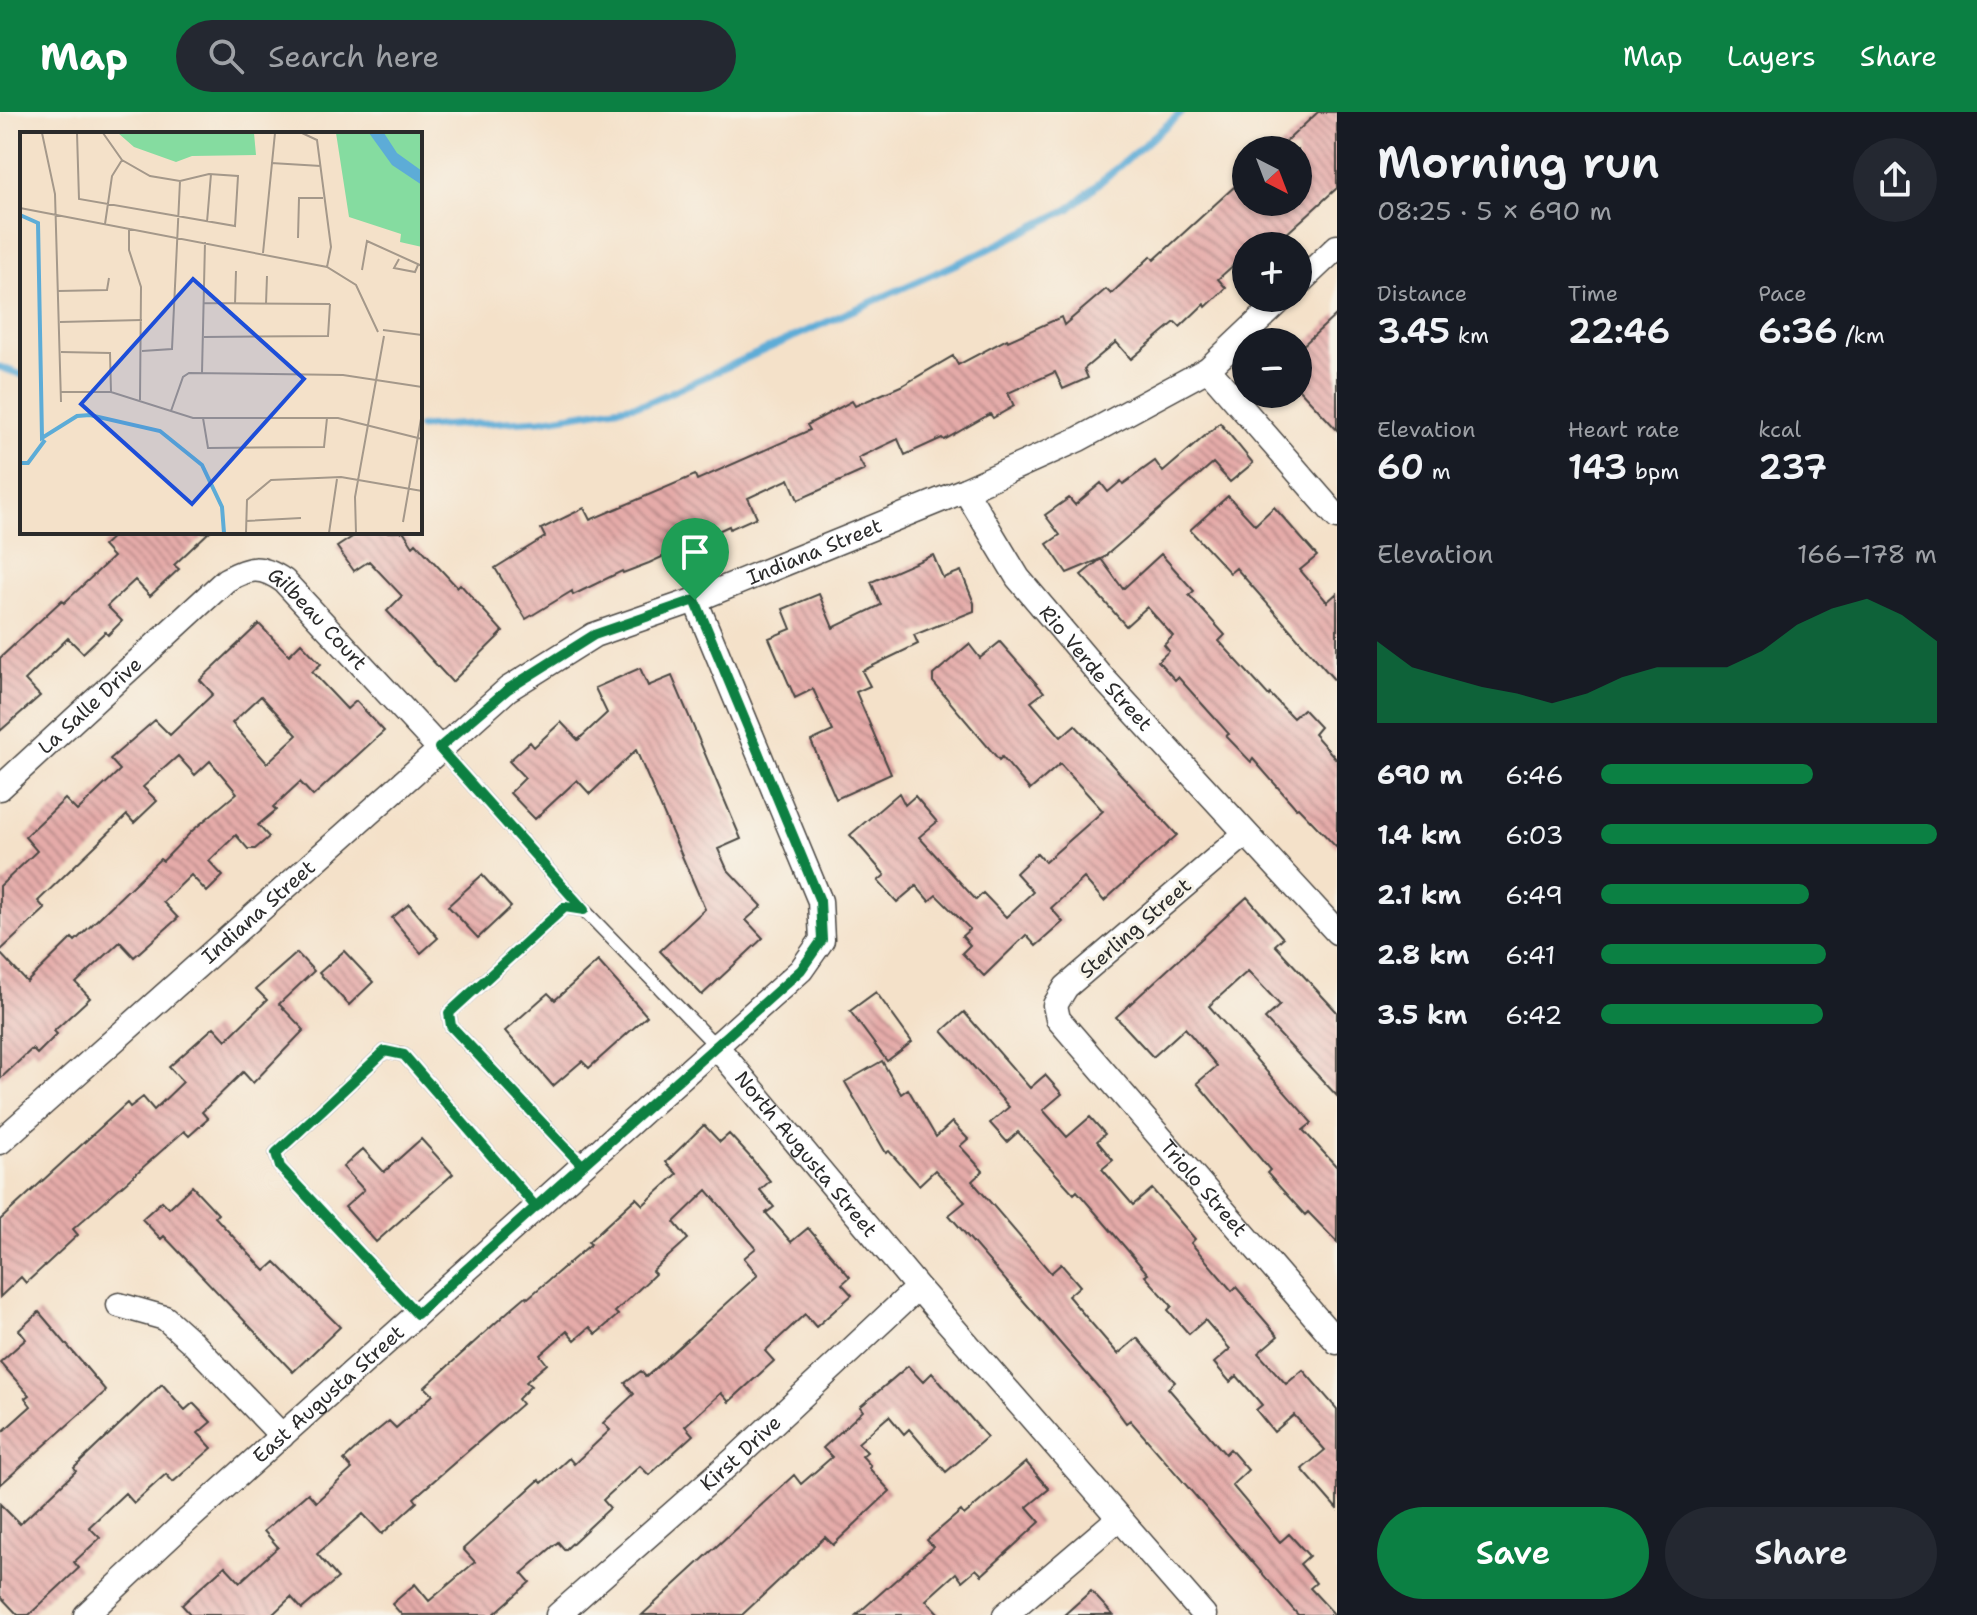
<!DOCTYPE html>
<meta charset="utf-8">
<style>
:root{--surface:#171b24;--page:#242831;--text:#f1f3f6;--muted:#9ea1a6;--accent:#0b8043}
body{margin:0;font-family:"Shantell Sans",sans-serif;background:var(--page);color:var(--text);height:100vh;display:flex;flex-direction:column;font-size:30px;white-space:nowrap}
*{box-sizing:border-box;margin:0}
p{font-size:26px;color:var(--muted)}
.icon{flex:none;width:44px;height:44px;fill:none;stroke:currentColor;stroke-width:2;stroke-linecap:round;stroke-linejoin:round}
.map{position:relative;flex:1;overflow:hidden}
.panel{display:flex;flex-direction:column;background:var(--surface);width:640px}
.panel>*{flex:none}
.needle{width:52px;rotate:138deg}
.tools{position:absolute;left:1232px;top:24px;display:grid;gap:16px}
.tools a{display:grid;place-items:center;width:80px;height:80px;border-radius:50%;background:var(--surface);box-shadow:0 2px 6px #0004;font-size:40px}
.pin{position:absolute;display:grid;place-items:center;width:68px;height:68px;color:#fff;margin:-82px -34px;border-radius:50% 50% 50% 0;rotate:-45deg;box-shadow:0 0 8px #0007}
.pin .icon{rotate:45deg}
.round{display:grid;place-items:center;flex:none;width:84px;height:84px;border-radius:42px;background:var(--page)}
.headline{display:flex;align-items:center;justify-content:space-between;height:136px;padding:0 40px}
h1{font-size:44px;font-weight:600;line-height:60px}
.metrics{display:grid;grid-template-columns:repeat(3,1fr);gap:12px;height:136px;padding:8px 40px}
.metrics div{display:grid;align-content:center}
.metrics b{font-size:34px;font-weight:600}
.metrics small{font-size:22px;font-weight:400}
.metrics p{font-size:22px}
.chart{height:224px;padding:16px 40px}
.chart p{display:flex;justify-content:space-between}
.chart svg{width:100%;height:144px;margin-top:8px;fill:var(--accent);opacity:.7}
.primary-button{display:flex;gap:16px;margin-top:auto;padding:16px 40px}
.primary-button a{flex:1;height:92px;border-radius:48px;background:var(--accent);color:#fff;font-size:32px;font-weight:600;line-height:92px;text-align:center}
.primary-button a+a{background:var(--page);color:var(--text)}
ul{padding:0 40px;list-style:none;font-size:26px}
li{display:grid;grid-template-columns:128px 96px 1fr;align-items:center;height:60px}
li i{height:20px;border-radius:10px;background:var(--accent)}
header{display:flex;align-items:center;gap:48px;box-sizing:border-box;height:112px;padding:0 40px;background:var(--accent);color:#fff}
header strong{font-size:38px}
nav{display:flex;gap:44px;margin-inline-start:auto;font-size:28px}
.search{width:560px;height:72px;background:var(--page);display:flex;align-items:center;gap:20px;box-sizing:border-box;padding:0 28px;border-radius:44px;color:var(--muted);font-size:30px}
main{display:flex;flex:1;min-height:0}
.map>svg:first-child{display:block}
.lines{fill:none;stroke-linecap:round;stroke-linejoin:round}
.stream{stroke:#5dacd7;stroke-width:7}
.building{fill:url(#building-back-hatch);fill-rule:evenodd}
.lane-casing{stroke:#494643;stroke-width:15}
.street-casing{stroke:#494643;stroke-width:27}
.lane{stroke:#fff;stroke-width:12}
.street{stroke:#fff;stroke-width:24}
.route-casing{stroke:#fff;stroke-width:16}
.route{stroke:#0b8043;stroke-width:10}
.labels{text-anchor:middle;stroke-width:6;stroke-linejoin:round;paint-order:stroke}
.street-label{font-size:20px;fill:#2b2b2b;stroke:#f7f3e8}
.inset-river{fill:none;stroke:#5dacd7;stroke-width:4}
.inset-road{fill:none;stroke:#a4988a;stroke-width:2}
.view{fill:#1d4ed8;fill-opacity:0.15;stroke:#1d4ed8;stroke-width:4}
.inset-edge{fill:none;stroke:#2b2b2b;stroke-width:4}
</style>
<header>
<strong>Map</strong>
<div class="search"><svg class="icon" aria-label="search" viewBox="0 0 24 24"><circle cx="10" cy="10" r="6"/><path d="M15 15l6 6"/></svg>Search here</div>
<nav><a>Map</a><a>Layers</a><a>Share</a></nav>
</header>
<main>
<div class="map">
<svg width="1337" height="1503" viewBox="0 0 1337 1503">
<defs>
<pattern id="building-back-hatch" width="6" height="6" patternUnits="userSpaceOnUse" patternTransform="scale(2)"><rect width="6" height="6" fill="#e5aba9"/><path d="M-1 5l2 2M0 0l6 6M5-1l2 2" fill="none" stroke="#ba8b8a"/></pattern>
</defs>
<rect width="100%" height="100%" fill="#f7f3e8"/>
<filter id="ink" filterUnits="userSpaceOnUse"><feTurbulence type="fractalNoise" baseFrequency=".0125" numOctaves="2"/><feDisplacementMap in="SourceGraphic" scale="16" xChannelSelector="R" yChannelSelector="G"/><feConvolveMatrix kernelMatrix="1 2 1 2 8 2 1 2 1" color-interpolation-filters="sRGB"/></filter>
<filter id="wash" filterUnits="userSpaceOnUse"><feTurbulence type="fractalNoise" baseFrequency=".006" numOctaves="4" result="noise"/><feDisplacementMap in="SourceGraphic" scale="32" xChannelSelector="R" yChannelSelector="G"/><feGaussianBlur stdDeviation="1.8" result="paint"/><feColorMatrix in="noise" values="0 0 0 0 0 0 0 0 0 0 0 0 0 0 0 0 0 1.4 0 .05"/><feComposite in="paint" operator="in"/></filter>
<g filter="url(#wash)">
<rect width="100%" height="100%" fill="#f4e1c9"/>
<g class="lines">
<path class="stream" d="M0,255L22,263
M420,315L541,308L647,291L987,138L1069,97L1182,0"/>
</g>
<g id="blocks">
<path class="building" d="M1318,0H1337V76L1273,134H1246V142L1218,167L1226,176L1206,195L1204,192L1180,215L1175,210L1131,247L1116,230L1084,257L1088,266L1063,277L1055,260L1008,281L1014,294L993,306L990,302L944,328L942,326L905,343L898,327L858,346L865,358L798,388L789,367L748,386L757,405L730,417L729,414L649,451L623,461L622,459L573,483L572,479L526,507L495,456L545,425L541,417L584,396L590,408L695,363L697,368L810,318L807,313L852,289L855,294L903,273L953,244L958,253L1007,227L1008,229L1061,205L1064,213L1106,177L1111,182L1151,144L1154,148L1234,75L1246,90H1298V38H1277Z
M1337,202V318L1298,276V238Z
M1220,311L1253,351L1230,370L1213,351L1103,446L1067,461L1047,432L1060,423L1045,403L1069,386L1075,393L1101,371L1108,380L1121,369L1123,372L1155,349L1163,360Z
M1228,384L1255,413L1274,395L1317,444L1300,458L1327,490L1337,481V571L1236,456L1230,461L1190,418Z
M118,420H209L174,453L179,457L150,484L135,468L107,494L122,509L108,523L105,520L83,541L68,526L25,568L40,584L0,619V546L62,488L64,491L113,445L103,434Z
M360,420H404L413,434L416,431L457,475L460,472L503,520L452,570L387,499L402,484L369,449L354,459L337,435Z
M1161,442L1194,479L1189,483L1225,523L1219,529L1269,584L1270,582L1293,606L1303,597L1320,615L1314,622L1337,648V736L1298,695L1296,696L1253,647L1251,650L1226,624L1229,622L1178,565L1175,568L1158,549L1169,539L1164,533L1173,524L1147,495L1126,514L1081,463L1101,447L1123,477Z
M933,443L943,466L961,459L974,491V499L914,523L918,532L862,559L870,574L856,580L891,662L836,687L811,629L833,619L813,577L795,586L769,526L791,517L783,497L819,482L833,516L881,493L871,470Z
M259,512L289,543L301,531L321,552L312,560L347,597L356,589L384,619L313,684L300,670L273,695L276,698L258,713L269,725L255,737H248L236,723L209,749L223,764L207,780L191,763L163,790L178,806L134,845L120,830L76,871L90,886L54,919L57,922L37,942L32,937L0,967V841L27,870L72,826L75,829L160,747L163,749L192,719L237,681L210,649L195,663L178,644L143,675L157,689L134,711L127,703L38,789L45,797L0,839V774L37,739L25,725L65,687L77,699L120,658L110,647L155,608L170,623L213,582L200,568ZM261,584L297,623L267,651L232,611Z
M1000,530L1044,580L1031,590L1061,625L1075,613L1177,723L1104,789L1084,766L1051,796L1063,810L1036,834L1026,823L984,864L962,841L970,833L962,824L970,817L936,783L929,789L916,774L897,790L878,769L885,763L850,723L899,681L905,693L915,684L937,710L919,725L976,788L983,781L1006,805L1033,780L1016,761L1037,741L1045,750L1103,699L1060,652L1030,678L1002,645L999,648L933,570V563L969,532L980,546Z
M640,556L648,574L672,564L741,727L718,737L727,757L762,794L746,808L763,826L702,883L660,839L705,797L636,638L590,682L577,668L535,707L510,681L525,666L509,649L530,630L534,635L561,610L578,628L607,601L595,576Z
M482,763L511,795L478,826L448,794Z
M1247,785L1283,826L1275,833L1337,900V984L1265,907L1280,893L1248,859L1209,894L1312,1011L1303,1018L1337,1055V1130L1308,1100L1305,1103L1267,1061L1270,1058L1197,971L1217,954L1185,916L1153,945L1116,905Z
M409,792L438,826L421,841L392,806Z
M344,839L373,870L349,893L319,861Z
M297,841L314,859L279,892L304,918L253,971L243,960L202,1000L208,1007L189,1024L184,1019L73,1117L78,1123L26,1171L21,1165L0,1185V1108L127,991L130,995L143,985L154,998L183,970L169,955L214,915L226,928L267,888L256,877Z
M598,849L647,904L589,956L582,949L553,974L505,919L548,881L555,888Z
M876,880L912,930L887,949L850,899Z
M964,900L1030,976L1045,963L1062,982L1043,998L1067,1025L1090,1005L1105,1022L1097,1029L1113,1048L1102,1057L1133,1093L1152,1077L1195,1127L1191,1131L1232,1179L1236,1175L1278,1224L1258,1241L1286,1272L1303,1258L1337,1297V1397L1302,1357L1325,1338L1294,1303L1274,1320L1256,1298L1262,1293L1237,1264L1230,1270L1214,1251L1230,1237L1205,1208L1189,1222L1168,1198L1172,1194L1145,1164L1148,1162L1077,1079L1074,1082L1018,1020L1007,1030L990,1011L1009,995L942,919Z
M882,949L901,982L908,977L936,1025L952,1010L968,1027L960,1034L983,1059L972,1069L1051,1161L1061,1152L1080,1174L1068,1184L1118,1242L1137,1226L1175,1270L1168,1276L1225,1342L1230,1337L1248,1358L1232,1373L1280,1430L1289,1422L1309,1444L1300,1452L1316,1471L1310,1476L1335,1503H1298L1130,1308L1126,1311L1106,1284L949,1103L965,1090L935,1058L919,1073L889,1039L886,1041L845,970Z
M704,1013L720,1030L729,1022L751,1046L770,1069L760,1078L774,1095L766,1101L791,1130L808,1116L850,1165L842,1172L852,1183L816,1215L805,1202L765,1239L774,1249L729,1290L721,1281L685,1314L693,1323L649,1363L640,1354L603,1388L610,1396L565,1438L558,1430L522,1461L530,1470L493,1503H402L392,1492L415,1472L429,1489L475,1450L463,1437L539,1368L542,1371L569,1346L574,1352L610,1318L603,1311L634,1282L625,1271L641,1259L646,1265L758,1163L744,1146L756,1136L707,1078L674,1110L688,1127L652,1159L655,1162L615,1200L618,1203L596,1222L590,1215L575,1228L567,1219L540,1243L547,1252L526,1270L531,1274L518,1287L522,1292L414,1386L417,1390L382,1422L363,1402L317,1442L338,1466L302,1497L291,1485L272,1503H191L182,1493L199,1477L225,1454L240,1470L278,1435L264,1419L308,1381L316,1390L352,1357L344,1348L362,1331L389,1309L396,1316L433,1283L425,1275L512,1196L526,1184L528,1186L591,1132L588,1130L636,1086L643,1093L677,1062L666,1050Z
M421,1027L453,1062L376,1130L345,1095L364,1078L343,1055L363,1037L384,1060Z
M192,1074L218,1102L215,1105L265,1159L275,1150L340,1215L293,1260L164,1124L161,1127L142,1107L162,1089L169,1096Z
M39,1200L106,1279L0,1373V1322L31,1294L25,1286L29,1283L0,1250L26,1227L19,1218Z
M908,1254L923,1270L932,1261L987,1325L946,1360L909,1317L904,1322L889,1304L858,1331L867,1340L862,1344L871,1354L869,1356L890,1379L833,1433L825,1425L742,1503H642L794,1363L801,1372L832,1345L823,1336L863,1299L860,1295Z
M162,1272L185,1298L193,1291L211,1310L198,1321L212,1336L173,1370L166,1362L134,1391L125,1381L89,1415L100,1426L74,1450L79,1456L29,1503H18L0,1484V1392L20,1412L76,1359L74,1356Z
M1026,1350L1049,1377L1027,1395L1040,1410L982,1463L976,1457L962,1469L956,1461L926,1488L940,1503H856L933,1435L927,1428L961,1399L964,1403Z
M1091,1479L1113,1503H1064Z"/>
</g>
</g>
<g filter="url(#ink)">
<use href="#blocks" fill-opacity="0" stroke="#494643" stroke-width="2"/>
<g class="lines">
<defs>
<path id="lane" d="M440,637L584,798
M582,1053L451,914L449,901L565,795L584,798L715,933
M417,1202L280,1055L276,1041L385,939L404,943L536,1095"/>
<g id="street">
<path d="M1298,172L1337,135"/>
<path d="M1208,257L1337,405"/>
<path id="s1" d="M965,378L1018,466L1101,564L1337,820"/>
<path id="s2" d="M0,676L226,468C250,455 260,453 284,469L439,636"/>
<path id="s3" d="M1245,722L1066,875L1055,893L1058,907L1337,1230"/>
<path id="s4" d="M715,933L920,1178L1204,1503"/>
<path id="s5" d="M0,1030L508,577L594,523L695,488L965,378L1079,327L1208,257L1283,186"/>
<path d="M119,1193L165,1206L192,1230L282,1324"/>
<path id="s6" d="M86,1503L180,1415L801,858L822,828L820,789L695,488"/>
<path id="s7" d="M558,1503L738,1344L911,1182L920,1178"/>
<path d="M1005,1503L1119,1406"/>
</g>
</defs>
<use href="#lane" class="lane-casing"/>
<use href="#street" class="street-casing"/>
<use href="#lane" class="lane"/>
<use href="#street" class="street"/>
</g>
</g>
<g class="lines" filter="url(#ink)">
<defs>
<path id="route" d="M695,488L820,789L822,828L801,858L536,1095L404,943L385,939L276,1041L280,1055L417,1202L582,1053L451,914L449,901L565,795L584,798L439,636L508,577L594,523L695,488"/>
</defs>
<use href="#route" class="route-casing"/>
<use href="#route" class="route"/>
</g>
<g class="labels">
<g class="street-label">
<text dy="7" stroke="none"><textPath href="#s5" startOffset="1018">Indiana Street</textPath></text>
<text dy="7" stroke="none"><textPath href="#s2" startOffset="420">Gilbeau Court</textPath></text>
<text dy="7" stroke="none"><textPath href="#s1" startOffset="222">Rio Verde Street</textPath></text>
<text dy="7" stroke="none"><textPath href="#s2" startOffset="122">La Salle Drive</textPath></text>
<text dy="7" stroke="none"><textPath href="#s5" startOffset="346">Indiana Street</textPath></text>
<text transform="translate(1135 816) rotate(-41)" y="7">Sterling Street</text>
<text dy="7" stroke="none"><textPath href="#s4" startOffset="142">North Augusta Street</textPath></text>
<text dy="7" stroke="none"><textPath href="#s3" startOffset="494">Triolo Street</textPath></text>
<text dy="7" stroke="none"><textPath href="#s6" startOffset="328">East Augusta Street</textPath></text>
<text dy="7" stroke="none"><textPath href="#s7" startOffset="244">Kirst Drive</textPath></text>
</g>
</g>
<g transform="translate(20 20)">
<rect width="402" height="402" fill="#f4e1c9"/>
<path d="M98,1H234L236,23L172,24L156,30L114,15ZM316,1H402V115L380,110L381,102L329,85Z" fill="#85dca0"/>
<path d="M349,1H364L377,21L402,39V53L372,33Z" fill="#5dacd7"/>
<path class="inset-river" d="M0,83L18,91L22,306L57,284L70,283L140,299L182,333L202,375L204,401M0,331H8L25,308"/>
<path class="inset-road" d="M22,1L35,62L41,270M57,1L59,67L215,94L218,44L189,42L160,49L130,44L102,28L83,1M282,1L297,8L311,115L307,135M251,31L301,34M0,76L307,135L336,153L358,200M187,90L191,42M85,92L92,44L102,28M109,96V118L121,155L120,268M278,106L279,66H303M243,121L255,1M379,127L374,136L395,140L398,133M342,138L347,109L402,134M38,159L87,158L89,146M184,171L310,172M215,172L216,139M246,172L247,144M40,190L122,188M363,198L402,203M184,205L308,204L310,172M122,219L152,217L160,49M41,220L90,221L91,260M182,241L185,110M41,260H91L173,286H318L402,307M151,279L163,245L169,241L323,243L402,255M183,286L188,316L304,315L307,286M226,389L281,386M383,390L402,281M226,401L227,368L251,348L321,345L402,359M309,401L317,347M336,401L335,365L364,204"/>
<path class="view" d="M173,147L284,247L172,372L61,272Z"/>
<rect width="402" height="402" class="inset-edge"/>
</g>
</svg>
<div class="tools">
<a><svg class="needle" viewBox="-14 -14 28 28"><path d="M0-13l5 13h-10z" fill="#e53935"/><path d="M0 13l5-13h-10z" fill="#9ea1a6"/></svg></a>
<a>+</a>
<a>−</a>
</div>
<div class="pin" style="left:695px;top:488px;background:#1e9e55"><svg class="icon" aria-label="arrive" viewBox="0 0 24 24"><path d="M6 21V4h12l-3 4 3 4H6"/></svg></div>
</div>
<section class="panel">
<div class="headline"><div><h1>Morning run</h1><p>08:25 · 5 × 690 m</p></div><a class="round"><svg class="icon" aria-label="share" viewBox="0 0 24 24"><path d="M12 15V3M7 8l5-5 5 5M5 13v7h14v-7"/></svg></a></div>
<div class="metrics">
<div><p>Distance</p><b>3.45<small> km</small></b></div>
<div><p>Time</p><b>22:46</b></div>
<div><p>Pace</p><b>6:36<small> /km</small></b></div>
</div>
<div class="metrics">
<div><p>Elevation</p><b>60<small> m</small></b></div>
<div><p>Heart rate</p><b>143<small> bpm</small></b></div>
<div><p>kcal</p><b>237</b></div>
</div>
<div class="chart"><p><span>Elevation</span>166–178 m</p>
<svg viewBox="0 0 160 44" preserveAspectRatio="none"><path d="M0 44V19L10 27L20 30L30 33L40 35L50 38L60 35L70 30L80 27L90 27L100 27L110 22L120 14L130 9L140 6L150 11L160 19V44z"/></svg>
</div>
<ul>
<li><b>690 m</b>6:46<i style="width:63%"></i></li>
<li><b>1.4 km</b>6:03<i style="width:100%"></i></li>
<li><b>2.1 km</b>6:49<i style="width:62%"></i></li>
<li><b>2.8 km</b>6:41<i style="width:67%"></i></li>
<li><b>3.5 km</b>6:42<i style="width:66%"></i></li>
</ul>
<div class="primary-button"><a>Save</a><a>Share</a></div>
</section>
</main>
